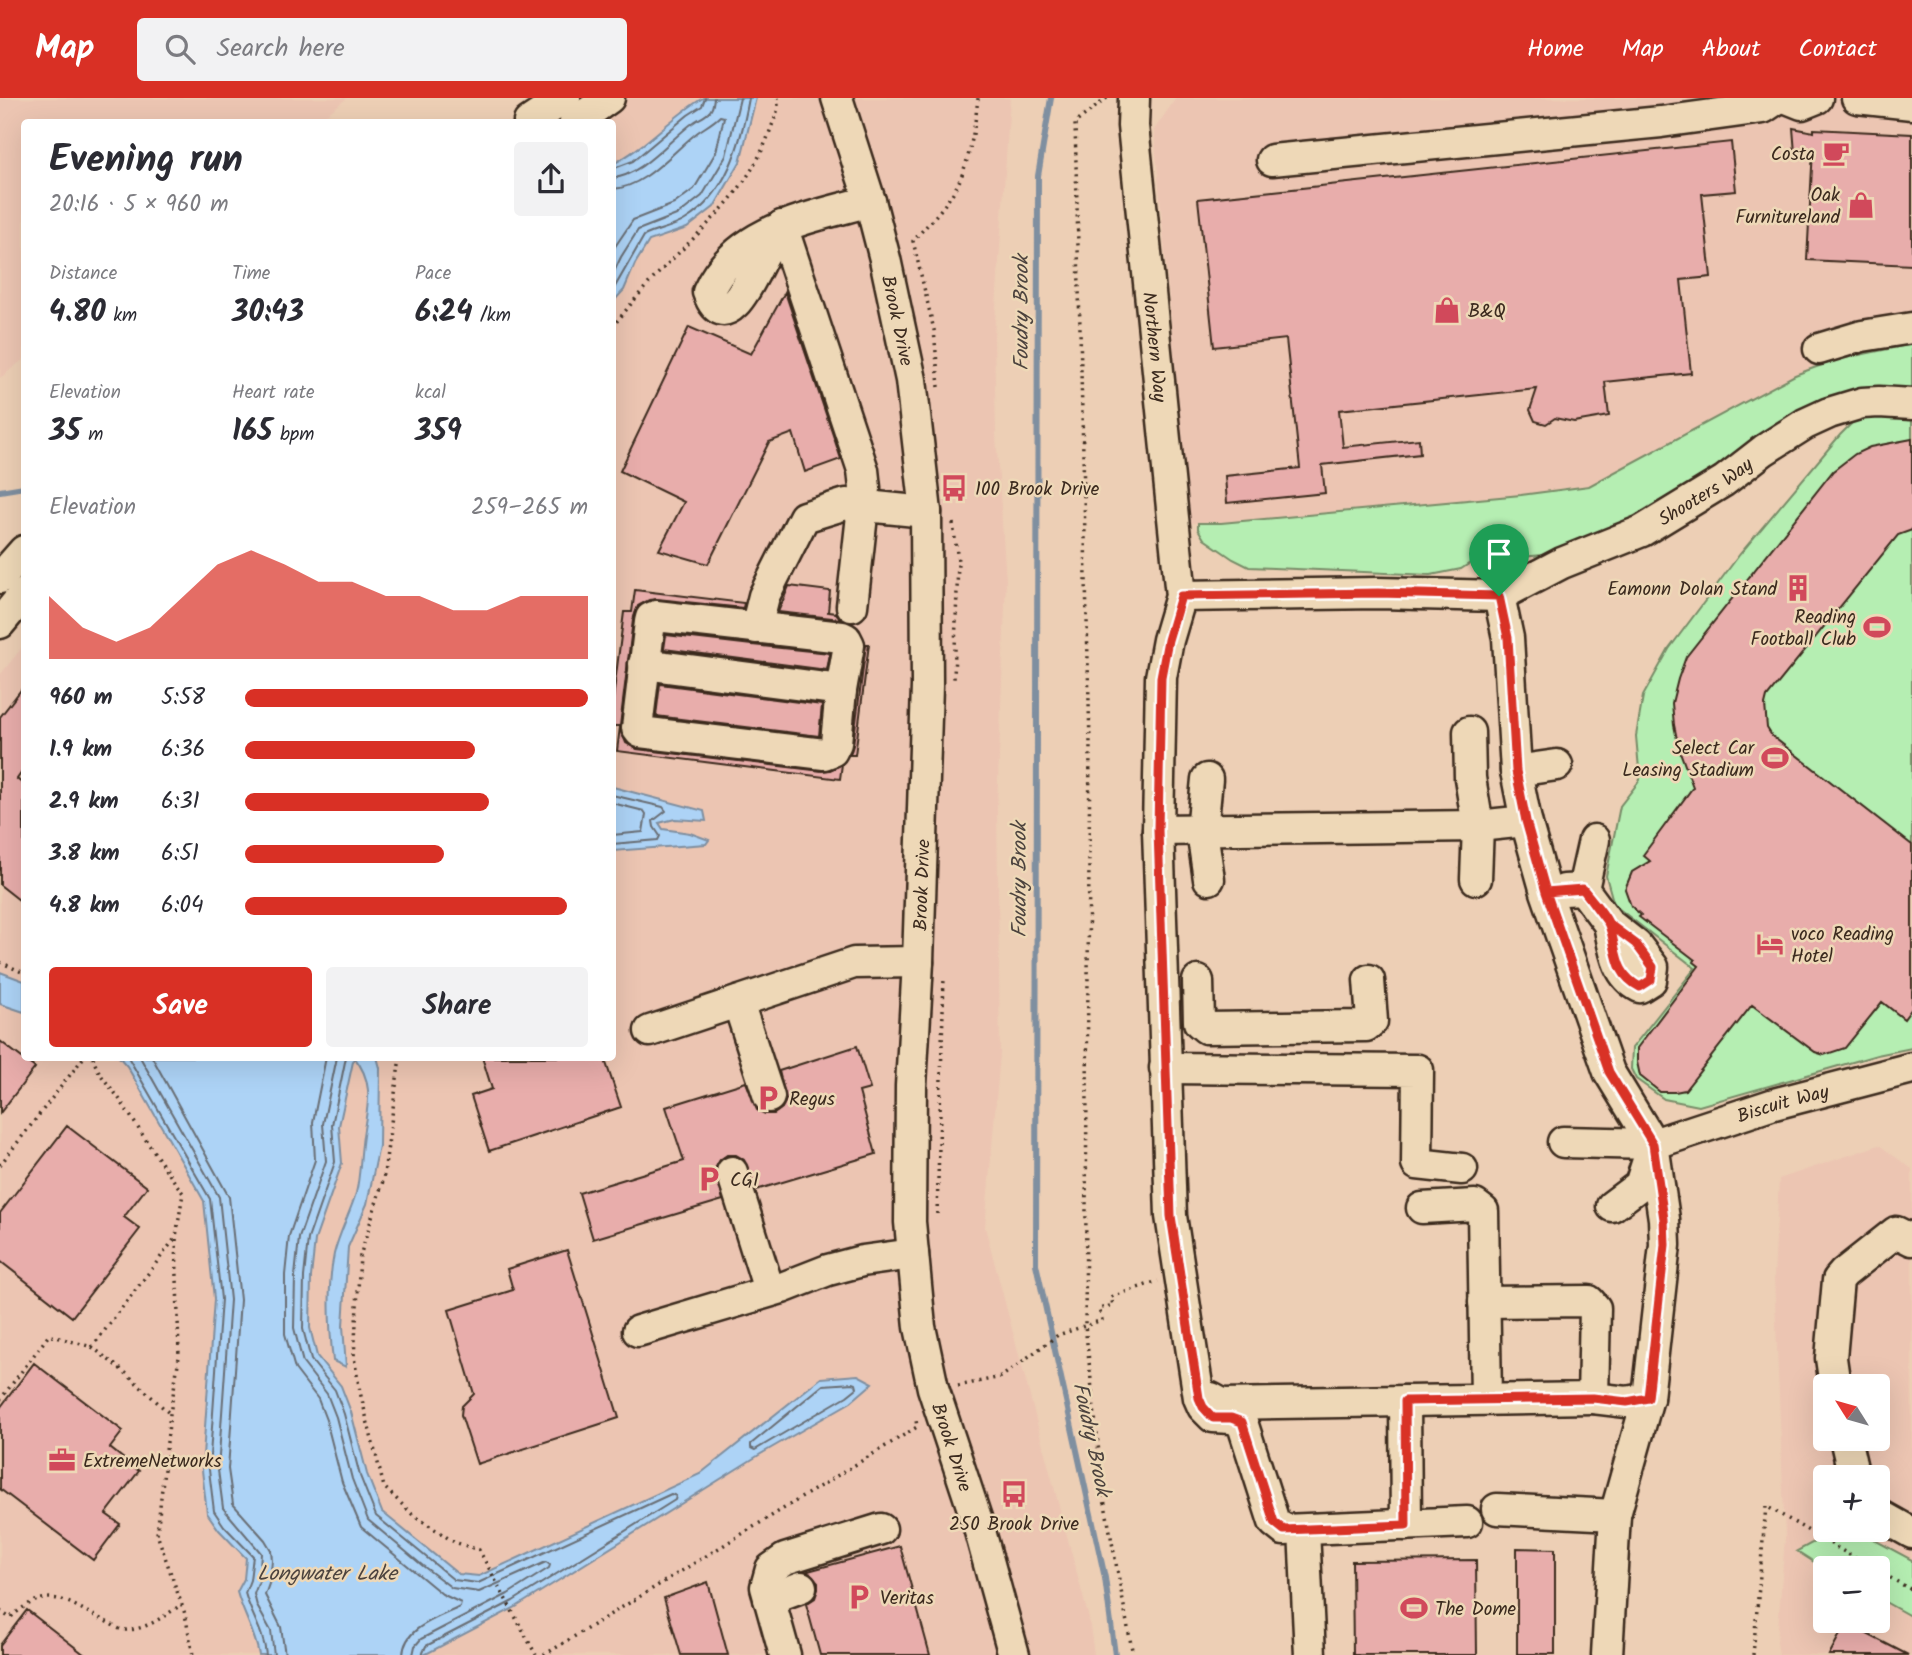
<!DOCTYPE html>
<meta charset="utf-8">
<style>
:root{--surface:#fff;--page:#f2f2f3;--text:#2b2b33;--muted:#7c7c81;--accent:#d93025}
body{margin:0;font-family:Kalam,sans-serif;background:var(--page);color:var(--text);height:100vh;display:flex;flex-direction:column;font-size:26px;white-space:nowrap}
*{box-sizing:border-box;margin:0}
p{font-size:23px;color:var(--muted)}
.icon{flex:none;width:38px;height:38px;fill:none;stroke:currentColor;stroke-width:2;stroke-linecap:round;stroke-linejoin:round}
.map{position:relative;flex:1;overflow:hidden}
.side{position:absolute;left:21px;top:21px;width:595px;height:942px;display:flex;flex-direction:column;background:var(--surface);border-radius:7px;box-shadow:0 7px 28px #0002}
.side>*{flex:none}
.needle{width:46px;rotate:307deg}
.tools{position:absolute;left:1813px;top:1276px;display:grid;gap:14px}
.tools a{display:grid;place-items:center;width:77px;height:77px;border-radius:7px;background:var(--surface);box-shadow:0 7px 28px #0002;font-size:35px}
.pin{position:absolute;display:grid;place-items:center;width:60px;height:60px;color:#fff;margin:-72px -30px;border-radius:50% 50% 50% 0;rotate:-45deg;box-shadow:0 0 7px #0007}
.pin .icon{rotate:45deg}
.round{display:grid;place-items:center;flex:none;width:74px;height:74px;border-radius:7px;background:var(--page)}
.summary{display:flex;align-items:center;justify-content:space-between;height:119px;padding:0 28px}
h1{font-size:38px;font-weight:800;line-height:52px}
.stats{display:grid;grid-template-columns:repeat(3,1fr);gap:10px;height:119px;padding:7px 28px}
.stats div{display:grid;align-content:center}
.stats b{font-size:30px;font-weight:800}
.stats small{font-size:19px;font-weight:400}
.stats p{font-size:19px}
.chart{height:196px;padding:14px 28px}
.chart p{display:flex;justify-content:space-between}
.chart svg{width:100%;height:126px;margin-top:7px;fill:var(--accent);opacity:.7}
.cta{display:flex;gap:14px;margin-top:auto;padding:14px 28px}
.cta a{flex:1;height:80px;border-radius:7px;background:var(--accent);color:#fff;font-size:28px;font-weight:800;line-height:80px;text-align:center}
.cta a+a{background:var(--page);color:var(--text)}
ul{padding:0 28px;list-style:none;font-size:23px}
li{display:grid;grid-template-columns:112px 84px 1fr;align-items:center;height:52px}
li i{height:18px;border-radius:9px;background:var(--accent)}
header{display:flex;align-items:center;gap:42px;box-sizing:border-box;height:98px;padding:0 35px;background:var(--accent);color:#fff}
header strong{font-size:33px}
nav{display:flex;gap:38px;margin-inline-start:auto;font-size:24px}
.search{width:490px;height:63px;background:var(--page);display:flex;align-items:center;gap:18px;box-sizing:border-box;padding:0 24px;border-radius:7px;color:var(--muted);font-size:26px}
.map>svg:first-child{display:block}
.built{fill:#ecc5b2;fill-rule:evenodd}
.green{fill:#b5eeb2;stroke:#788c68;stroke-width:2}
.water{fill:#add3f6;stroke:#7f8fa0;stroke-width:2}
.lines{fill:none;stroke-linecap:round;stroke-linejoin:round}
.shore{stroke:#696e74;stroke-width:2}
.stream{stroke:#7f8fa0;stroke-width:6}
.building{fill:#e8adab;stroke:#3b2a1e;stroke-width:2}
.minor-casing{stroke:#3b2a1e;stroke-width:35}
.path{stroke:#3b2a1e;stroke-width:3.5;stroke-dasharray:2 5;stroke-linecap:butt}
.minor{stroke:#eed8b7;stroke-width:30}
.route-casing{stroke:#fff;stroke-width:14}
.route{stroke:#d93025;stroke-width:9}
.labels{text-anchor:middle;stroke-width:5;stroke-linejoin:round;paint-order:stroke}
.poi-label{font-size:19px;fill:#3b2a1e;stroke:#eed8b7;text-anchor:start}
.street-label{font-size:19px;fill:#3b2a1e;stroke:#eed8b7}
.water-label{font-size:21px;font-style:italic;fill:#4c433e;stroke:#eed8b7}
</style>
<header>
<strong>Map</strong>
<div class="search"><svg class="icon" aria-label="search" viewBox="0 0 24 24"><circle cx="10" cy="10" r="6"/><path d="M15 15l6 6"/></svg>Search here</div>
<nav><a>Home</a><a>Map</a><a>About</a><a>Contact</a></nav>
</header>
<div class="map">
<svg width="1912" height="1557" viewBox="0 0 1912 1557">
<rect width="100%" height="100%" fill="#edcfb5"/>
<filter id="ink" filterUnits="userSpaceOnUse"><feTurbulence type="fractalNoise" baseFrequency=".0143" numOctaves="2"/><feDisplacementMap in="SourceGraphic" scale="14" xChannelSelector="R" yChannelSelector="G"/><feConvolveMatrix kernelMatrix="1 2 1 2 8 2 1 2 1" color-interpolation-filters="sRGB"/></filter>
<g filter="url(#ink)">
<path class="built" d="M0,0H347L317,24H24V261L0,280Z
M553,0H1010L994,239L996,338L1006,483L997,708L1000,956L985,1129L1089,1521L1094,1557H0V577L24,547V959H612V24H529Z
M1176,0H1912V246L1835,262L1795,277L1589,388L1521,397L1221,425H1189L1154,32Z
M1879,1047L1912,1071V1557H1779L1777,1544L1785,1439L1774,1179L1779,1081ZM1825,1288H1878V1340H1825ZM1825,1379H1878V1432H1825ZM1825,1470H1878V1522H1825Z"/>
<path class="green" d="M1912,246V291H1886L1810,310L1784,321L1701,382L1653,412L1554,456L1521,459L1490,455L1481,458L1461,471L1431,477L1249,469L1233,461L1204,441L1198,431V425H1221L1521,397L1589,388L1795,277L1835,262Z
M1912,316V950L1877,957L1699,1008L1664,1001L1636,981L1631,971L1632,950L1695,870L1614,807L1606,778L1620,708L1640,682L1636,638L1643,598L1669,551L1740,456L1840,337L1853,324L1880,318Z
M1836,1432H1856L1912,1462V1519L1878,1500V1470L1825,1471L1797,1453Z"/>
<path class="water" d="M703,0H756L740,64L714,109L687,130L649,143L635,166L624,192L613,204V66C646,49 671,19 703,0Z
M613,689L704,713L706,723L675,721L659,725L663,731L690,735L709,742L706,746L613,753Z
M0,874L24,883V914L0,906Z
M119,959H377L380,970L379,1048L367,1106L348,1149L343,1228L346,1269L333,1263C329,1228 327,1190 334,1156C339,1135 350,1115 356,1095C360,1079 360,1062 362,1046C365,1014 378,988 354,959L339,1028L342,1065L315,1142L311,1179L310,1230L317,1258L341,1288L351,1314L367,1376L382,1414L458,1476L479,1478L700,1376L821,1280L858,1277L873,1285L851,1304L759,1357L516,1509L424,1557H259C255,1534 243,1516 237,1494L244,1481L246,1460L219,1432L207,1415L202,1372L214,1201L204,1103L127,968Z"/>
<g class="lines">
<path class="shore" d="M612,71L633,63L688,17L702,8L705,0
M612,80C641,79 671,40 694,24C698,21 704,19 708,15C713,11 713,6 714,0
M612,91C645,90 673,53 698,34C705,29 713,25 720,18L724,19L716,54L694,91L674,106L633,122L612,153
M612,178L621,159L638,132L679,116L702,98L726,58L740,0
M612,194L644,138C657,131 673,130 685,122C727,97 741,45 749,0
M612,697L663,709L666,713L653,723L654,729L660,738L658,742L612,746
M612,705L644,713L646,716L643,734L612,737
M128,959L210,1101L221,1201L209,1372L214,1413L224,1428L253,1458L250,1482L245,1495C251,1517 264,1534 266,1557
M140,959L219,1099L230,1202L218,1372L223,1410L261,1455L259,1483L254,1496L257,1508L271,1533L274,1557
M152,959L229,1099L240,1202L228,1371L233,1406L265,1442L271,1452L272,1462L270,1483L265,1497L281,1529L285,1557
M326,959L313,1024L315,1062L289,1138L285,1177V1236L295,1271L318,1301L326,1322L342,1384L361,1429L442,1496L461,1505L460,1509C438,1520 404,1529 403,1557
M337,959L323,1026L326,1063L299,1140L295,1178L294,1230L303,1265L327,1296L336,1319L352,1381L368,1422L423,1468L452,1490L479,1494L546,1464L550,1467L549,1470L508,1496L421,1541L415,1548L413,1557
M346,959L332,1027L335,1064L308,1141L304,1179L303,1231L311,1262L335,1292L344,1316L360,1378L376,1418L454,1482L478,1485L671,1396L676,1398L675,1402L513,1503L426,1548L422,1557
M853,1285L856,1286L857,1290L847,1298L755,1352L751,1350V1346L823,1287Z"/>
<path class="stream" d="M1051,0L1038,78L1036,1166L1105,1480L1115,1557
M0,393L24,389"/>
</g>
<path class="building" d="M1793,30L1814,34V31L1912,36V167L1807,162L1813,51L1795,55Z
M1731,44L1736,93L1702,96L1711,179L1681,182L1691,275L1605,284L1609,318L1574,324L1555,320L1546,326L1535,323L1530,312L1537,291L1339,312L1343,349L1419,341L1420,356L1322,367L1325,395L1227,405L1225,378L1300,370L1286,241L1214,249L1198,101Z
M785,194L841,361L805,374L793,335L769,344L708,466L659,452L684,404L620,373L689,229L751,256Z
M1912,341V432L1898,437L1767,599L1765,607L1767,630L1772,638L1912,747V910L1904,921L1882,904L1845,950L1824,957L1815,954L1752,907L1685,992L1675,994H1660L1640,978L1637,964V950L1699,868L1694,864L1695,862L1639,819L1641,817L1631,808L1625,791L1632,774L1650,763L1643,757L1693,689L1679,651L1674,627L1672,605L1678,581L1686,559L1833,373L1855,356L1870,349Z
M789,488L830,493L828,514L836,515L841,521L778,514Z
M635,492L744,505L743,510L657,501L649,502L638,508L633,522L620,628H612V609L624,514H632Z
M666,537L752,547L830,555L827,572L664,551Z
M866,546H869L855,657H850L853,647Z
M660,586L822,607L819,638L656,618Z
M24,588V671L17,681L24,687V806L0,787V619Z
M620,629L626,645L637,651L822,673L830,672L842,666L840,681L617,653Z
M0,943L35,970L0,1015Z
M857,948L870,991L859,994L876,1056L756,1092L744,1062L736,1057H727L720,1062L715,1071L723,1102L593,1141L579,1095L684,1063L666,1009L746,984L757,1012L765,1016H774L782,1010L786,1002L779,973Z
M482,959H604L621,1009L489,1053L471,998L492,991Z
M67,1028L147,1089L124,1119L140,1131L72,1219L0,1163V1115Z
M567,1152L619,1320L477,1366L461,1317L462,1308L474,1296L449,1212L513,1192L507,1171Z
M34,1265L123,1333L110,1350L139,1373L106,1416L120,1426L93,1462L0,1391V1310Z
M900,1448L930,1557H820L806,1506L815,1500L818,1491V1484L808,1473Z
M1517,1450L1555,1451V1556H1517Z
M1476,1462L1477,1557H1353L1352,1463Z
M708,1484L728,1557H681L664,1500Z
M27,1512L85,1557H0V1547Z
M1846,1525L1908,1557H1829Z"/>
<g class="lines">
<defs>
<g id="minor">
<path id="s1" d="M837,0L870,103L885,161L911,282L926,414L927,588L918,864L911,988L910,1124L920,1229L933,1290L978,1426L1014,1557"/>
<path id="s2" d="M1134,0L1133,28L1181,498L1168,542L1161,579L1158,732L1171,1118L1199,1300L1203,1309L1213,1319L1231,1320L1242,1324L1274,1424L1284,1432L1467,1424"/>
<path d="M1787,0L1802,6L1817,0"/>
<path d="M1857,0L1912,6"/>
<path d="M529,24L565,0"/>
<path d="M575,24L609,0"/>
<path d="M1272,62L1661,24L1763,10L1778,0"/>
<path d="M782,128L863,372L865,390L852,508"/>
<path d="M782,128C776,137 769,146 764,156C755,172 726,245 708,194C736,131 810,120 870,103"/>
<path d="M1819,251L1862,238L1912,230"/>
<path d="M0,480L24,453"/>
<path id="s3" d="M1181,498L1378,495L1499,498L1562,465L1642,433L1724,383L1764,352L1805,326L1829,315L1862,305L1879,304L1912,306"/>
<path d="M1499,498L1508,540L1516,673L1526,723L1546,794L1609,974L1653,1046L1664,1121L1665,1147L1648,1300L1615,1417L1607,1557"/>
<path d="M656,518L842,539L846,541L849,547L841,592L836,645L832,653L824,656L640,634L637,630L650,524L651,520Z"/>
<path d="M0,525L24,496"/>
<path d="M756,530L764,498L804,419L846,406L926,414"/>
<path d="M644,566L841,592"/>
<path d="M1469,634L1470,680L1478,728L1476,781"/>
<path d="M1516,673L1557,667"/>
<path d="M1207,681L1202,733L1209,781"/>
<path d="M1158,732L1478,728L1526,723"/>
<path d="M1583,791L1609,826L1636,847L1653,869L1651,882L1640,889C1616,877 1614,850 1609,826"/>
<path d="M1564,792L1583,791L1594,742"/>
<path d="M1198,883L1199,924L1206,930L1366,928L1372,923L1369,882"/>
<path d="M738,904L769,999"/>
<path d="M650,933L854,865L918,864"/>
<path d="M1165,970L1418,972L1417,1066L1462,1071"/>
<path id="s4" d="M1563,1044L1653,1046L1774,1006L1912,970"/>
<path d="M732,1074L769,1192"/>
<path d="M1612,1108L1640,1087L1651,1053"/>
<path d="M1422,1110L1475,1107L1483,1113L1486,1301"/>
<path d="M638,1233L782,1190L828,1172L862,1163L913,1156"/>
<path d="M1835,1288L1831,1260L1838,1182L1844,1175L1896,1134L1912,1142"/>
<path d="M1211,1300L1222,1306L1593,1300L1595,1210L1589,1203L1484,1204"/>
<path d="M1593,1300L1627,1304L1648,1300"/>
<path d="M1405,1303L1406,1427"/>
<path d="M1845,1340L1854,1379"/>
<path d="M1497,1411L1615,1417"/>
<path d="M1878,1416L1912,1435"/>
<path d="M1304,1432L1310,1557"/>
<path d="M769,1501L801,1489"/>
<path d="M785,1557L766,1489L771,1471L785,1461L881,1431"/>
</g>
</defs>
<use href="#minor" class="minor-casing"/>
<path class="path" d="M1107,0L1075,25L1090,646L1085,1227L1104,1401L1133,1557
M612,229C626,213 639,195 654,180C699,132 749,96 771,30C775,20 780,10 777,0
M939,289L934,232L913,143C929,125 947,107 958,86C970,61 975,28 978,0
M953,425L958,463L954,581
M0,864L24,875
M93,959C97,977 112,989 122,1005C142,1036 161,1066 183,1095L176,1139L179,1259L170,1316L157,1436L185,1516L193,1557
M400,959L383,1083L360,1158L354,1259L360,1294L384,1389L412,1416L454,1444L479,1452L536,1557
M0,1067L84,959
M937,1116L944,879
M92,1249L176,1139
M958,1288L1001,1279L1058,1237L1102,1222L1099,1211L1113,1207L1111,1199L1158,1183
M0,1302L49,1237L92,1249L127,1276L170,1316
M1878,1473L1912,1492
M0,1513L10,1520C50,1484 65,1504 107,1524C113,1527 120,1533 127,1532C148,1531 164,1518 181,1507
M544,1557L917,1329L916,1322
M1753,1557L1766,1408L1872,1470"/>
<use href="#minor" class="minor"/>
</g>
</g>
<g class="lines" filter="url(#ink)">
<defs>
<path id="route" d="M1499,498L1378,495L1181,498L1168,542L1161,579L1158,732L1171,1118L1199,1300L1203,1309L1213,1320H1231L1242,1324L1274,1424L1284,1432L1406,1427L1405,1303L1593,1300L1627,1304L1648,1300L1665,1147L1664,1121L1653,1046L1609,974L1546,794L1583,791L1609,826L1636,846L1653,869L1651,882L1640,889C1613,875 1618,852 1609,827C1605,815 1591,802 1583,791L1546,794L1526,723L1516,673L1508,540L1499,498"/>
</defs>
<use href="#route" class="route-casing"/>
<use href="#route" class="route"/>
</g>
<defs>
<symbol id="cafe-bare" viewBox="-9 -9 18 18"><path d="M-5.5-4.5H6V0H3Q3 3.5 0 3.5H-2.5Q-5.5 3.5-5.5 0ZM3-3.2v2h1.7v-2ZM-6 4.5H4V6H-6Z" fill="#d1495b" stroke="#eed8b7" stroke-width="2.5" paint-order="stroke"/></symbol>
<symbol id="shop-bare" viewBox="-9 -9 18 18"><path d="M-5-2.5h2.3a2.7 3.5 0 0 1 5.4 0H5L5.5 6h-11ZM-1.5-2.5h3a1.5 2.3 0 0 0-3 0Z" fill="#d1495b" stroke="#eed8b7" stroke-width="2.5" paint-order="stroke"/></symbol>
<symbol id="bus-bare" viewBox="-9 -9 18 18"><path d="M-5-6H5V4H4V6H2V4H-2V6H-4V4H-5ZM-3.5-4V0h7V-4ZM-3.5 1.2v1.5H-2V1.2ZM2 1.2v1.5H3.5V1.2Z" fill="#d1495b" stroke="#eed8b7" stroke-width="2.5" paint-order="stroke"/></symbol>
<symbol id="building-bare" viewBox="-9 -9 18 18"><path d="M-4-6H4V6H1V3H-1V6H-4ZM-2.5-4.3h1.7v1.8h-1.7ZM.8-4.3h1.7v1.8H.8ZM-2.5-1h1.7V.8h-1.7ZM.8-1h1.7V.8H.8Z" fill="#d1495b" stroke="#eed8b7" stroke-width="2.5" paint-order="stroke"/></symbol>
<symbol id="stadium-bare" viewBox="-9 -9 18 18"><path d="M0-5a6.5 5 0 1 0 0 10a6.5 5 0 1 0 0-10ZM-3.5-1.8h7v3.6h-7Z" fill="#d1495b" stroke="#eed8b7" stroke-width="2.5" paint-order="stroke"/></symbol>
<symbol id="hotel-bare" viewBox="-9 -9 18 18"><path d="M-6-4.5h1.5V1H6V5H4.5V3h-9V5H-6ZM-4 0a1.8 1.8 0 1 1 3.6 0ZM.5 0V-2.5h3Q6-2.5 6 0Z" fill="#d1495b" stroke="#eed8b7" stroke-width="2.5" paint-order="stroke"/></symbol>
<symbol id="parking-bare" viewBox="-9 -9 18 18"><path d="M-3.5-5.5H1a3.5 3.5 0 0 1 0 7H-1V5.5H-3.5ZM-1-3.4V-.6H.8a1.4 1.4 0 0 0 0-2.8Z" fill="#d1495b" stroke="#eed8b7" stroke-width="2.5" paint-order="stroke"/></symbol>
<symbol id="office-bare" viewBox="-9 -9 18 18"><path d="M-6-3h4V-5.5h4V-3h4V5H-6ZM-1-4.5V-3h2v-1.5ZM-6 0V1H6V0Z" fill="#d1495b" stroke="#eed8b7" stroke-width="2.5" paint-order="stroke"/></symbol>
</defs>
<g fill-rule="evenodd">
<use href="#cafe-bare" x="1817" y="36" width="38" height="38"/>
<use href="#shop-bare" x="1842" y="88" width="38" height="38"/>
<use href="#shop-bare" x="1428" y="193" width="38" height="38"/>
<use href="#bus-bare" x="935" y="371" width="38" height="38"/>
<use href="#building-bare" x="1779" y="471" width="38" height="38"/>
<use href="#stadium-bare" x="1858" y="510" width="38" height="38"/>
<use href="#stadium-bare" x="1756" y="641" width="38" height="38"/>
<use href="#hotel-bare" x="1751" y="827" width="38" height="38"/>
<use href="#parking-bare" x="749" y="981" width="38" height="38"/>
<use href="#parking-bare" x="690" y="1062" width="38" height="38"/>
<use href="#office-bare" x="43" y="1343" width="38" height="38"/>
<use href="#bus-bare" x="995" y="1377" width="38" height="38"/>
<use href="#parking-bare" x="840" y="1480" width="38" height="38"/>
<use href="#stadium-bare" x="1395" y="1491" width="38" height="38"/>
</g>
<g class="labels">
<g class="poi-label">
<text x="1815" y="62" text-anchor="end">Costa</text>
<text x="1840" y="103" text-anchor="end">Oak<tspan x="1840" dy="22">Furnitureland</tspan></text>
<text x="1468" y="219">B&amp;Q</text>
<text x="975" y="397">100 Brook Drive</text>
<text x="1777" y="497" text-anchor="end">Eamonn Dolan Stand</text>
<text x="1856" y="525" text-anchor="end">Reading<tspan x="1856" dy="22">Football Club</tspan></text>
<text x="1754" y="656" text-anchor="end">Select Car<tspan x="1754" dy="22">Leasing Stadium</tspan></text>
<text x="1791" y="842">voco Reading<tspan x="1791" dy="22">Hotel</tspan></text>
<text x="789" y="1007">Regus</text>
<text x="730" y="1088">CGI</text>
<text x="83" y="1369">ExtremeNetworks</text>
<text x="1014" y="1432" text-anchor="middle">250 Brook Drive</text>
<text x="880" y="1506">Veritas</text>
<text x="1435" y="1517">The Dome</text>
</g>
<g class="street-label">
<text dy="7" stroke="none"><textPath href="#s1" startOffset="231">Brook Drive</textPath></text>
<text dy="7" stroke="none"><textPath href="#s2" startOffset="250">Northern Way</textPath></text>
<text dy="7" stroke="none"><textPath href="#s3" startOffset="550">Shooters Way</textPath></text>
<text transform="translate(921 787) rotate(-88)" y="7">Brook Drive</text>
<text dy="7" stroke="none"><textPath href="#s4" startOffset="226">Biscuit Way</textPath></text>
<text dy="7" stroke="none"><textPath href="#s1" startOffset="1365">Brook Drive</textPath></text>
</g>
<g class="water-label">
<text transform="translate(1021 215) rotate(-90)" y="7">Foudry Brook</text>
<text transform="translate(1019 782) rotate(-90)" y="7">Foudry Brook</text>
<text transform="translate(1092 1341) rotate(78)" y="7">Foudry Brook</text>
<text x="327" y="1482">Longwater Lake</text>
</g>
</g>
</svg>
<div class="tools">
<a><svg class="needle" viewBox="-14 -14 28 28"><path d="M0-13l5 13h-10z" fill="#e53935"/><path d="M0 13l5-13h-10z" fill="#7c7c81"/></svg></a>
<a>+</a>
<a>−</a>
</div>
<div class="pin" style="left:1499px;top:498px;background:#1e9e55"><svg class="icon" aria-label="arrive" viewBox="0 0 24 24"><path d="M6 21V4h12l-3 4 3 4H6"/></svg></div>
<section class="side">
<div class="summary"><div><h1>Evening run</h1><p>20:16 · 5 × 960 m</p></div><a class="round"><svg class="icon" aria-label="share" viewBox="0 0 24 24"><path d="M12 15V3M7 8l5-5 5 5M5 13v7h14v-7"/></svg></a></div>
<div class="stats">
<div><p>Distance</p><b>4.80<small> km</small></b></div>
<div><p>Time</p><b>30:43</b></div>
<div><p>Pace</p><b>6:24<small> /km</small></b></div>
</div>
<div class="stats">
<div><p>Elevation</p><b>35<small> m</small></b></div>
<div><p>Heart rate</p><b>165<small> bpm</small></b></div>
<div><p>kcal</p><b>359</b></div>
</div>
<div class="chart"><p><span>Elevation</span>259–265 m</p>
<svg viewBox="0 0 160 44" preserveAspectRatio="none"><path d="M0 44V22L10 33L20 38L30 33L40 22L50 11L60 6L70 11L80 17L90 17L100 22L110 22L120 27L130 27L140 22L150 22L160 22V44z"/></svg>
</div>
<ul>
<li><b>960 m</b>5:58<i style="width:100%"></i></li>
<li><b>1.9 km</b>6:36<i style="width:67%"></i></li>
<li><b>2.9 km</b>6:31<i style="width:71%"></i></li>
<li><b>3.8 km</b>6:51<i style="width:58%"></i></li>
<li><b>4.8 km</b>6:04<i style="width:94%"></i></li>
</ul>
<div class="cta"><a>Save</a><a>Share</a></div>
</section>
</div>
